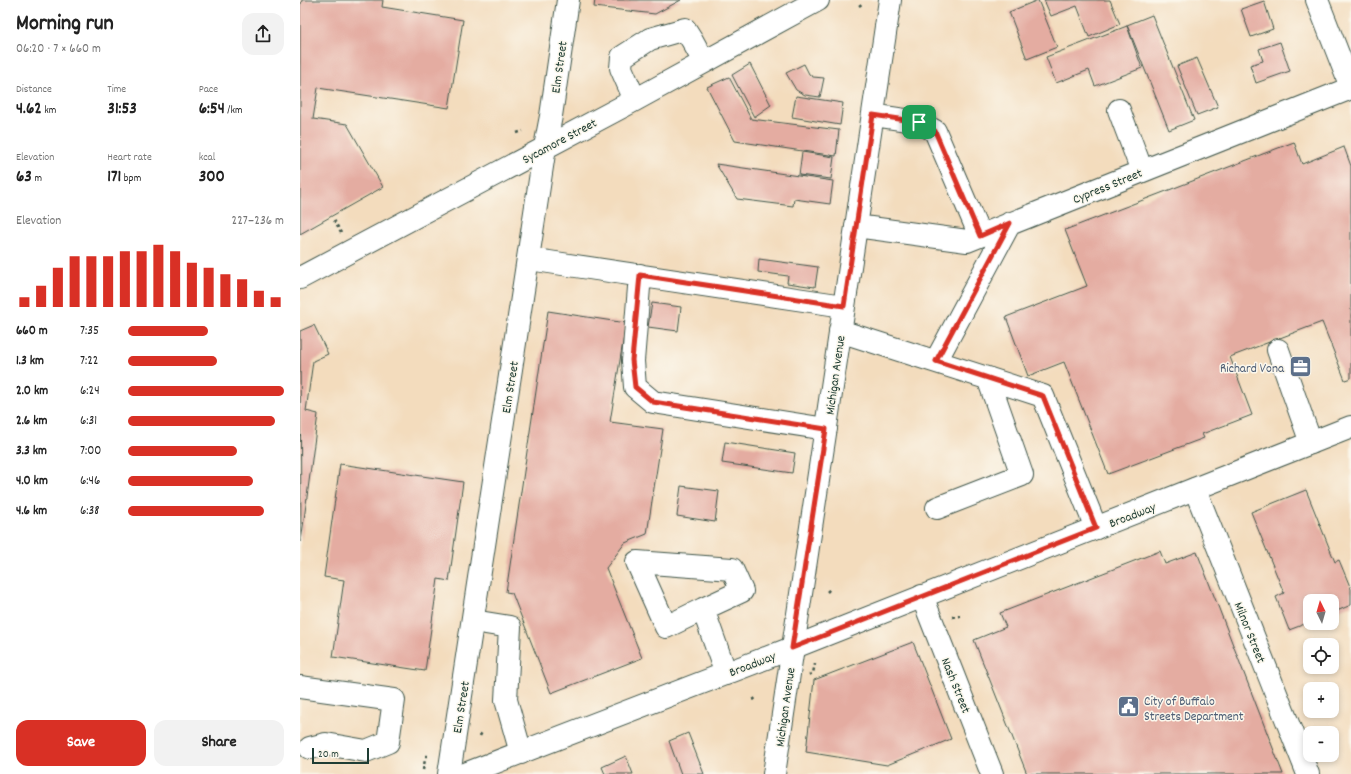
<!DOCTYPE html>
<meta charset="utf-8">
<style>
:root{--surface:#fff;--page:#f2f2f2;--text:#222;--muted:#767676;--accent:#d93025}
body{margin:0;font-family:Dekko,sans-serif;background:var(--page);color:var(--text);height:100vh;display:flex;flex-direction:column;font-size:15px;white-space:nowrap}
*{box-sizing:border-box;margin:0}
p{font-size:13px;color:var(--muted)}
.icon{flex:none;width:22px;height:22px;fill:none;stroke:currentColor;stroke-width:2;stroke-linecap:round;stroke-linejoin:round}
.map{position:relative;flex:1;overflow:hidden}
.panel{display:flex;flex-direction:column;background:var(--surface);width:300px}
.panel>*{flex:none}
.needle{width:26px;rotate:355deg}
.controls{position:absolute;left:1003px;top:594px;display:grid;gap:8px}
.controls a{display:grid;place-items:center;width:36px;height:36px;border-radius:8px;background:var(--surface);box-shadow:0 2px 6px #0003;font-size:20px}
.scale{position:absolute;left:12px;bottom:10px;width:57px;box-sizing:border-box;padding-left:4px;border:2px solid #1f3d34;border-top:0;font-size:11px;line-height:14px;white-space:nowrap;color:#1f3d34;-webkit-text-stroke:3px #fbf7ec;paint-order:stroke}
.pin{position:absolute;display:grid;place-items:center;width:34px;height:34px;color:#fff;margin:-17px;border-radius:8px;box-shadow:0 2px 6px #0006}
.round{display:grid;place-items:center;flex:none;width:42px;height:42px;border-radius:12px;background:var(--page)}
.head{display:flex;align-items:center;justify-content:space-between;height:68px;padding:0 16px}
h1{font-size:22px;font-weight:700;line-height:30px}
.figures{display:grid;grid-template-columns:repeat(3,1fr);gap:6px;height:68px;padding:4px 16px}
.figures div{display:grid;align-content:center}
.figures b{font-size:17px;font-weight:700}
.figures small{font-size:11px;font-weight:400}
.figures p{font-size:11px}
.chart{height:112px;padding:8px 16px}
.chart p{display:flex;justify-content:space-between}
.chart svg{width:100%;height:72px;margin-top:4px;stroke:var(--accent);stroke-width:6}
.button{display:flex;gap:8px;margin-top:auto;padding:8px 16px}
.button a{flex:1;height:46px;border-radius:12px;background:var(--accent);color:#fff;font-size:16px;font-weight:700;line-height:46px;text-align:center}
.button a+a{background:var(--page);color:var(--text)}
ul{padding:0 16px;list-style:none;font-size:13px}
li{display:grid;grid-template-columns:64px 48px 1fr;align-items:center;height:30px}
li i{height:10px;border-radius:5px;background:var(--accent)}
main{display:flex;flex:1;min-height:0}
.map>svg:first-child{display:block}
.building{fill:#e4aca1}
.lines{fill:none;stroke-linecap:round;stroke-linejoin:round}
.minor-casing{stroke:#3f5549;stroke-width:24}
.major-casing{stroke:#3f5549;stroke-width:24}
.highway-casing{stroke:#3f5549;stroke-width:24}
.path{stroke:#3f5549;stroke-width:2.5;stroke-dasharray:3 3;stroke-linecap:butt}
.minor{stroke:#fff;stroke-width:22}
.major{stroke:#fff;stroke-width:22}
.highway{stroke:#fff;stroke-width:22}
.route-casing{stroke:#fff;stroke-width:8}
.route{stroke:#d93025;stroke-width:5}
.labels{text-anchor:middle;stroke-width:3;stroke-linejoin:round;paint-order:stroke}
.street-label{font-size:13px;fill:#1f3d34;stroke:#fbf7ec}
.service-label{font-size:13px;fill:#4e5e75;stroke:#fbf7ec;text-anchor:end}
</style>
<main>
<section class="panel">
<div class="head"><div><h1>Morning run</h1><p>06:20 · 7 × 660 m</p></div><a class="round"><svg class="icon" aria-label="share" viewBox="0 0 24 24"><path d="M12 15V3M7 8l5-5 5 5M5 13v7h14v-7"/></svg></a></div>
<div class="figures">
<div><p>Distance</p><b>4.62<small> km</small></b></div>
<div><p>Time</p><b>31:53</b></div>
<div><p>Pace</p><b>6:54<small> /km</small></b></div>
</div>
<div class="figures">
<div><p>Elevation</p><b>63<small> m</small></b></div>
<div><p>Heart rate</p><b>171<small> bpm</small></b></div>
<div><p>kcal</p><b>300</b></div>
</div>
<div class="chart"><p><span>Elevation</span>227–236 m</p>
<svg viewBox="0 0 160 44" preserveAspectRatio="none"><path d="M5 44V38M15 44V31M25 44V20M35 44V13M45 44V13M55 44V13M65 44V10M75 44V10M85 44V6M95 44V10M105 44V17M115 44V20M125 44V24M135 44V27M145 44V34M155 44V38"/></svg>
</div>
<ul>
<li><b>660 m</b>7:35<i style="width:51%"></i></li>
<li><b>1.3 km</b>7:22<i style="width:57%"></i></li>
<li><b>2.0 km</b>6:24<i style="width:100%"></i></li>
<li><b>2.6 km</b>6:31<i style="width:94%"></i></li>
<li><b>3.3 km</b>7:00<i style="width:70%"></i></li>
<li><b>4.0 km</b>6:46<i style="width:80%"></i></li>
<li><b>4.6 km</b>6:38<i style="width:87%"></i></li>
</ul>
<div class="button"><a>Save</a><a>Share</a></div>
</section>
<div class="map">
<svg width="1051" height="774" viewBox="0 0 1051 774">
<rect width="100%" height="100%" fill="#fbf7ec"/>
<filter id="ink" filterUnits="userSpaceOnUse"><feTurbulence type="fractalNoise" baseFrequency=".025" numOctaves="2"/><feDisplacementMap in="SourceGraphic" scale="8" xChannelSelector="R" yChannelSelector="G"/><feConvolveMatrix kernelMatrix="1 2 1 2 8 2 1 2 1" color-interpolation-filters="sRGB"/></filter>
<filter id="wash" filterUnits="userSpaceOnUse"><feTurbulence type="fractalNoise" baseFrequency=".012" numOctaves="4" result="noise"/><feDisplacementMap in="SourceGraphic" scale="16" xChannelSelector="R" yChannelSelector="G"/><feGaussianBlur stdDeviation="0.9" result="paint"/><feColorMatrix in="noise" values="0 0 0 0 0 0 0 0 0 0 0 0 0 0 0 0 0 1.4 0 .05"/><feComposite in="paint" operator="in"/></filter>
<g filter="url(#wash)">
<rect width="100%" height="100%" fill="#f3dcbd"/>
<g id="blocks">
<path class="building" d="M2,0H83L82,7L163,20L149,108L18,88L13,119L47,124L83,187L0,234V4H1Z
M295,0H381L355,14L294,7Z
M738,0L757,47L727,59L709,12Z
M744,0H810L820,24L789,37L777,6L751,16Z
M964,1L973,29L951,37L941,9Z
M852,15L894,120L869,130L827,25Z
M827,26L842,68L795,86L789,70L756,83L746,57Z
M980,42L990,71L956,83L950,65L963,61L959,49Z
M897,58L918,107L897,115L877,66Z
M450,64L471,105L454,117L432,75Z
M504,64L509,74L513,77L524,78L520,97L505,95L496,90L486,73Z
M429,77L451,119L539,130L536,156L435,141L407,87Z
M496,96L543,103L540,125L492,117Z
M994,142L1002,164L1044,147L1051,166V378L1045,380L1022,322L930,357L952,415L902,434L904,438L808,474L764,362L728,376L706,317L787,286L765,230Z
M502,152L534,157L531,179L499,175Z
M416,164L533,181L530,204L494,199L493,206L437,199Z
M459,259L518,267L515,287L487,283L488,276L458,272Z
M352,303L381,307L378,331L348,327Z
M248,311L326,323L310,422L363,429L347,534L325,543L306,568L342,658L251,693L212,593L206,592Z
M14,325L28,354L13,361L6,411L18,414L1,542L0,331Z
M425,442L495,453L492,473L422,463Z
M40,464L163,482L149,581L138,579L125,671L33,657L44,580L24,577Z
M381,486L419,491L415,522L377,516Z
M1006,490L1035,562L1039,560L1051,589V605L1032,613V601H1010V622L989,630L976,597L984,593L951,512Z
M860,551L865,564L897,552L983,774H727L674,640L706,627L700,613Z
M613,642L651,739L587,765L506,752L514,680Z
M388,733L404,774H381L369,741Z
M326,756L333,774H305L302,767Z"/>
</g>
</g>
<g filter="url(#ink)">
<use href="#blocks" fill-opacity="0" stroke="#3f5549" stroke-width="1"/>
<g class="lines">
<defs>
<path id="minor" d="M1017,0L1051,87
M335,100L321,68L322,57L350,39L385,29L392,40L404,62
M819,110L842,171
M573,115L619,122L635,131L680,236
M556,226L667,241L1051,88
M229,259L544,306
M340,275L333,361L335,387L353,402L526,429
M0,278L335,100L518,0
M540,331L743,396L796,528
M978,350L1011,443
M636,361L710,223
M895,489L1008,774
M637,508L722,475L688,378
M622,596L692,774
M403,609L366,627L337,562L432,569L442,591L403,609L426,674
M173,621L210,627L206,700L221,753
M0,687L94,700L88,742L66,751L26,744L10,748
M474,774L590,0"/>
<path id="major" d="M165,774L492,648L1051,427"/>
<path id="highway" d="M149,774L245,147L251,116L268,0"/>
</defs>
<use href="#minor" class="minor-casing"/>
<use href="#major" class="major-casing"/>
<use href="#highway" class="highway-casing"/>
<path class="path" d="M559,6L563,3
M217,133L223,131
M34,220L41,233
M527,592L531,588
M652,617L660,616
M509,675L513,673L515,664
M453,700L457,697
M180,736L182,732
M125,756H131
M123,770L125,760"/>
<use href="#minor" class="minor"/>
<use href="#major" class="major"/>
<use href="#highway" class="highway"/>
</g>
</g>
<g class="lines" filter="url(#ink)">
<defs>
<path id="route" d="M573,115L619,122L635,131L680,236L710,223L636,361L743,396L796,528L492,648L526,429L353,402L335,387L332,360L340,275L544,306Z"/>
</defs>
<use href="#route" class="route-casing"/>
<use href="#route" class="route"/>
</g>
<defs>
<symbol id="office-square" viewBox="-11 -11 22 22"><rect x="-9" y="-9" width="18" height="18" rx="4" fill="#5c6f8a" stroke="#fbf7ec"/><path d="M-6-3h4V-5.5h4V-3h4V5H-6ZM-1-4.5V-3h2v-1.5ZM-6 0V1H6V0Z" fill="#fff"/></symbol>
<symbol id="civic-square" viewBox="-11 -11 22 22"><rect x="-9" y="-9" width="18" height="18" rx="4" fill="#5c6f8a" stroke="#fbf7ec"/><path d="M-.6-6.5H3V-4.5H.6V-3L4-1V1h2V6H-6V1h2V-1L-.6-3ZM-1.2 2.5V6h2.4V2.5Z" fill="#fff"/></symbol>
</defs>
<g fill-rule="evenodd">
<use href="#office-square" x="988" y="354" width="25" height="25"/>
<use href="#civic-square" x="816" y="694" width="25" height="25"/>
</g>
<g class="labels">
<g class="street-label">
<text transform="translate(258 67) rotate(-82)" y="5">Elm Street</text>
<text transform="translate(259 140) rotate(-28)" y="5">Sycamore Street</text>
<text transform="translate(807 185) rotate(-22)" y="5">Cypress Street</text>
<text transform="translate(534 375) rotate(-82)" y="5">Michigan Avenue</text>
<text transform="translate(209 387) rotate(-81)" y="5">Elm Street</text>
<text transform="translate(832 514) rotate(-21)" y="5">Broadway</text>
<text transform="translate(951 632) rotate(68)" y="5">Milnor Street</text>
<text transform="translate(452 663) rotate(-21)" y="5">Broadway</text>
<text transform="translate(657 685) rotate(68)" y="5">Nash Street</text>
<text transform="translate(160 707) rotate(-81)" y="5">Elm Street</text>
<text transform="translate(484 707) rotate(-82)" y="5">Michigan Avenue</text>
</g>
<g class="service-label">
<text x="984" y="372">Richard Vona</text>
<text x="844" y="705" text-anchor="start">City of Buffalo<tspan x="844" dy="15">Streets Department</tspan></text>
</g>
</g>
</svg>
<div class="controls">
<a><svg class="needle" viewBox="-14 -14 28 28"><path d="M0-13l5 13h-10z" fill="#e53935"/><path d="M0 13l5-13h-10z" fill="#767676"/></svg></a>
<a><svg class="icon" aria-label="locate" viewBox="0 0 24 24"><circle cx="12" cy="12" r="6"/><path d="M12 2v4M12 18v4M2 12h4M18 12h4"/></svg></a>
<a>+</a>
<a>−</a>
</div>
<div class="scale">20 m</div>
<div class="pin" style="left:619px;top:122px;background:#1e9e55"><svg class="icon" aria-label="arrive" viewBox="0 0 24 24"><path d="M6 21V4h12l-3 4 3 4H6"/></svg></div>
</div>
</main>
